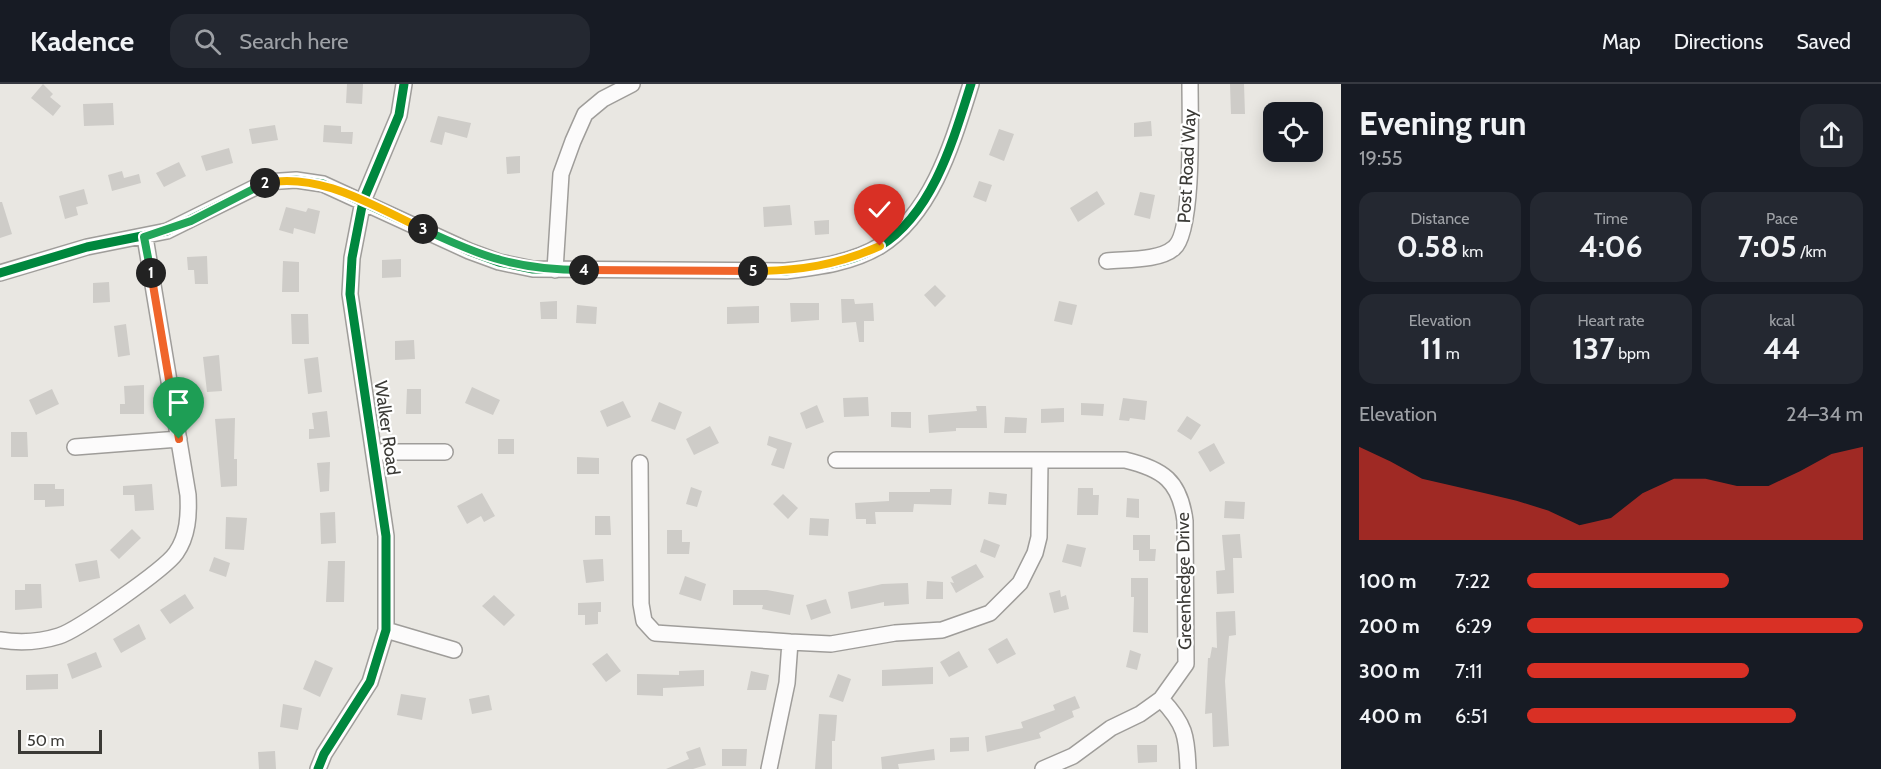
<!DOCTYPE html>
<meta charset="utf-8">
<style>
:root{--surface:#171b24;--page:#242831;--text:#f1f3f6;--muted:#9ea1a6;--line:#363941;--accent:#d93025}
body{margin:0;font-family:Cabin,sans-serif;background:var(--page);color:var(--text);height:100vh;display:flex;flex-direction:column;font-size:22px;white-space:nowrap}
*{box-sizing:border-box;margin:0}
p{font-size:20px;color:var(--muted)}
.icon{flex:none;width:33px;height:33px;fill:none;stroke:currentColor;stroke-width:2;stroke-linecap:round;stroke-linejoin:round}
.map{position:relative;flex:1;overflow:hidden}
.sheet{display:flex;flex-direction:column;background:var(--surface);width:540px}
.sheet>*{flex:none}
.buttons{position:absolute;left:1263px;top:18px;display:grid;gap:12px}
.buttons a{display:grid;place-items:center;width:60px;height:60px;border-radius:12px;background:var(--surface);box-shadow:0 3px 15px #0003;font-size:30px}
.scale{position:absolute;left:18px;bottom:15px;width:84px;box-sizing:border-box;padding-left:6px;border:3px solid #3b3a36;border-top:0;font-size:16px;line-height:21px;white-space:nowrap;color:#3b3a36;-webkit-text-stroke:4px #fff;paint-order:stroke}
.pin{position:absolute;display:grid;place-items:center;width:51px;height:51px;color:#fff;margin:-62px -26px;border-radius:50% 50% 50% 0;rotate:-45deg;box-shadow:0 0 6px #0007}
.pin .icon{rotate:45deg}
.km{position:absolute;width:30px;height:30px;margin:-15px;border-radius:50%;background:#222;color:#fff;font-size:16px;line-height:30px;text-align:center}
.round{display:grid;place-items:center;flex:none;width:63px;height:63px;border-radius:18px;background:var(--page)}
.headline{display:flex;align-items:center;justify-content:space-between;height:102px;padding:0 18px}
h1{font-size:33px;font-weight:800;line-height:45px}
.metrics{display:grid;grid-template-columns:repeat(3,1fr);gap:9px;height:102px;padding:6px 18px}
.metrics div{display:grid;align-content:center;border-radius:15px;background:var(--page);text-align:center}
.metrics b{font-size:30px;font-weight:800}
.metrics small{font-size:16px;font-weight:400}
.metrics p{font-size:16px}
.chart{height:168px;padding:12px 18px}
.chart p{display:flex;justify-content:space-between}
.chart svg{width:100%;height:108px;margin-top:6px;fill:var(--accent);opacity:.7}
ul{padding:0 18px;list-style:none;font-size:20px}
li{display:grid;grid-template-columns:96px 72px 1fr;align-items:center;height:45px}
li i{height:15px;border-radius:8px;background:var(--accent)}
header{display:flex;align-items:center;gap:36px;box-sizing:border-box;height:84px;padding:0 30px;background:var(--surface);border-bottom:2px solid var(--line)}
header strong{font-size:28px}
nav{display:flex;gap:33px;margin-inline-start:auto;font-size:21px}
.search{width:420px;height:54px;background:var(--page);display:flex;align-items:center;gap:15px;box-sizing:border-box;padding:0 21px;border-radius:18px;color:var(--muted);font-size:22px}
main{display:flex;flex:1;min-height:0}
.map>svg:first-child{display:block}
.building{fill:#ceccc8}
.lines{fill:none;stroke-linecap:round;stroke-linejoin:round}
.minor-casing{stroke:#9f9d9a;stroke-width:18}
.minor{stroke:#fcfbfb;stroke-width:15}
.cycleway-casing{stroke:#fff;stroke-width:13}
.cycleway{stroke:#00873e;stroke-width:9}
.split-1-casing{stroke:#fff;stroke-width:12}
.split-2-casing{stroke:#fff;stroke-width:12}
.split-3-casing{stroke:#fff;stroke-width:12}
.split-4-casing{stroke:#fff;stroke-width:12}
.split-5-casing{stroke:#fff;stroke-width:12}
.split-6-casing{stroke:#fff;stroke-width:12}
.split-1{stroke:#f0652b;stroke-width:8}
.split-2{stroke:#22a559;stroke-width:8}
.split-3{stroke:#f5b400;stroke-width:8}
.split-4{stroke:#22a559;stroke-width:8}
.split-5{stroke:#f0652b;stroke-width:8}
.split-6{stroke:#f5b400;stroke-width:8}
.labels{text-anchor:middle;stroke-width:4.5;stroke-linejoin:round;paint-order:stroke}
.street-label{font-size:18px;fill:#3b3a36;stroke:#fff}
</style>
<header>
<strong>Kadence</strong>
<div class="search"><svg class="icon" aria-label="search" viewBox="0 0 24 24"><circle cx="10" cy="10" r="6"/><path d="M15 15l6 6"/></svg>Search here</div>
<nav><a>Map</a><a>Directions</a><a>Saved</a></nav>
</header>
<main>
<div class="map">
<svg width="1341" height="685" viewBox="0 0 1341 685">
<rect width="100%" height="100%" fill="#e9e7e2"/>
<path class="building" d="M43,0L53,10L50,13L61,22L53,32L31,14Z
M347,0H363L362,20L346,19Z
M1230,0H1244L1245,30H1231Z
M113,19L114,41L84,42L83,20Z
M438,32L471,39L467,54L445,48L442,61L430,58Z
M1151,37L1152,52L1134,53V39Z
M275,41L278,56L252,60L249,45Z
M324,41L341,42V48H353L352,60L323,58Z
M999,45L1014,50L1004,77L989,71Z
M229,64L233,79L206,87L201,72Z
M520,72V89L507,90L506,73Z
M179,78L186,92L164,103L156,89Z
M122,87L124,94L139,90L141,99L112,107L108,91Z
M979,97L992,101L986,118L973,113Z
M84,105L88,120L76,123L78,131L65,135L59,112Z
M1097,107L1105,120L1078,138L1070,124Z
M1140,108L1155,111L1150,135L1134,131Z
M0,118H2L12,150L0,154Z
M790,121L792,141L764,143L763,123Z
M286,123L306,128L308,124L320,127L315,150L294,144L293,150L279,146Z
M829,136V150L815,151L814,137Z
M207,172L208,200H195L194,186H188L187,173Z
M401,175V193L382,194V176Z
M283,177L299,178V208H282Z
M109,198L110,218L93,219V199Z
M935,201L946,212L935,223L924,211Z
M841,215H854L855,220L873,219L874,237H864V258H859L856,238L842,239Z
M557,217V235H541L540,218Z
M1059,217L1077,221L1072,241L1054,237Z
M790,219H819V236L791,238Z
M577,221L597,223L596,240L576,239Z
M759,222V239L727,240V223Z
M291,230H308L309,260H292Z
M126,240L130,271L118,273L114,242Z
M414,256L415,275L395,276V257Z
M219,271L222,307L207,308L203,273Z
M318,273L322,308L308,310L304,275Z
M144,301V330H120V320H125L124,302Z
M472,303L500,316L493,331L465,319Z
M52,305L59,320L36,331L29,316Z
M407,305H421V330H406Z
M868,313L869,332L844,333L843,314Z
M1123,314L1147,317L1145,336L1130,334L1129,337L1119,336Z
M623,317L631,333L607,343L600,327Z
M659,318L682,328L675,346L651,337Z
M1081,319L1104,320L1103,332L1081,331Z
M817,321L824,338L806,345L800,329Z
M976,322H986L987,344H956V347L929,349L928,331L977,327Z
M1064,324V338L1041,339V325Z
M327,327L330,353L309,355V345H314L312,329Z
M891,328H911V344L891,343Z
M1187,332L1201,341L1191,356L1177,347Z
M1005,333L1027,334L1026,349H1004Z
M235,334L234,375H237V402L221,403L215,335Z
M710,342L719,359L694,371L686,355Z
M11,348H27L28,373H11Z
M769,352L792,359L784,385L771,381L777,365L767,361Z
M498,355H514V370H498Z
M1214,359L1225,379L1210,388L1198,368Z
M577,373L599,374V390H577Z
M330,378L329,407L320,408L317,379Z
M34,400H55V405H64V422L45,423V416H34Z
M152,400L154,426L135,427L134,411H123V402Z
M691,403L702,407L697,423L686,420Z
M1078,404H1093V411H1099L1098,431H1077Z
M930,405H952L951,421L914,420L913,428H875L876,440H866V435H856L855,419L889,417V408H930Z
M989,408L1007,410L1006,421L988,420Z
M482,409L495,432L484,438L481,432L467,440L457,422Z
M783,410L798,424L788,435L773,420Z
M1127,414L1139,415V434L1126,433Z
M1225,417L1245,418L1244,435L1224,434Z
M335,428L336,459L321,460L320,429Z
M595,432H610L611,451H595Z
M226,433L247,434L244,466L225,465Z
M810,434L829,435L828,452L809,451Z
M132,445L141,454L119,475L110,466Z
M667,446H682V458H690L689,470H667Z
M1240,450L1242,474H1233L1234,509L1217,510L1216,487L1225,486L1222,451Z
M1133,451H1150V465H1156L1155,477H1139V466H1133Z
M984,455L1000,461L995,474L980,468Z
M1067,460L1086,464L1081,483L1062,478Z
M214,473L230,479L226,493L209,487Z
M603,475L604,497L586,499L583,476Z
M97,476L100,494L79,498L75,480Z
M328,477H345L344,518H326Z
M976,480L984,493L956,509L950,498L954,499L951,493Z
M685,492L706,500L701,517L679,510Z
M1131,494H1148V549L1133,548L1134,513H1131Z
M927,497L943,498V515H926Z
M908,499L909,520L884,522V518L851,525L848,508L882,500Z
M25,500H41L42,524L15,526V506H25Z
M733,506H767L794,511L790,531L762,525L763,521H733Z
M1060,506L1061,513L1066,511L1069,525L1054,529L1049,509Z
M185,510L194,524L170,540L160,526Z
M494,511L515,531L504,542L482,522Z
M826,515L831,529L811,536L806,521Z
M601,518V528H598V540L585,541V531H578V519Z
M1235,527L1236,551L1229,552L1225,597L1229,662L1213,663L1212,629L1205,630L1208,574H1210L1212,563L1217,564L1216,528Z
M139,540L146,555L121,569L113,555Z
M1007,554L1016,570L997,580L988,565Z
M1130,566L1141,570L1137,586L1126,583Z
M959,567L968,583L949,593L940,578Z
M96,568L102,583L72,595L67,580Z
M607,569L621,587L606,598L592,580Z
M315,576L333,584L320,613L303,605Z
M933,583V600L882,602V586Z
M704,586V602L663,604V612L637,611V590L679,591V587Z
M751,587L769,591L766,606H747Z
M58,590V605L26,606V591Z
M838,590L851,595L843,618L829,613Z
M401,610L426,614L422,636L397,631Z
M489,611L492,626L472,630L469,615Z
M1075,612L1080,624L1072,627L1074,633L1039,649L1041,654L987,668L985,652L1023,644L1021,638L1055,626L1053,621Z
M283,620L302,624L298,646L280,643Z
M819,630L837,631L835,657H832V685H815Z
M969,653V667L950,668V654Z
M1137,661H1157V678L1138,679Z
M700,663L706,681L693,685H666L689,675L686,668Z
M722,665H747L746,682H722Z
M934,665L935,676L898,680L899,685H882L881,673Z
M275,667L276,685H259L258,668Z"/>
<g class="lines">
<defs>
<path id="minor" d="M1107,177C1127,175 1159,177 1174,164C1194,148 1190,29 1190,0
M555,186L561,90L573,57L585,30L603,15L632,0
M0,189L87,163L167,147L266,98L296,96L323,100L469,167L499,178L533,185L786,187C818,183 852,179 880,162C933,129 953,57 971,0
M75,363L179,355
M374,368H445
M836,376H1125C1163,385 1180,397 1185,437L1186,580L1161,615L1140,630L1111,644L1073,672L1043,685
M640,379L641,520L644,537L655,549L790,558
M386,546L454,566
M0,556C20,559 40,558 59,552C78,546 165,485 176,469C188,452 189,431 188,411L145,153
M1161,615C1185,640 1187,652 1188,685
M318,685L324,670L370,598L386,546V452L350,210L352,174L363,117L399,31L404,0
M769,685L787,599L790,558L831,560L895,549L942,546L990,529L1020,499L1035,469L1039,453L1040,377"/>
</defs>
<use href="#minor" class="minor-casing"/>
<use href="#minor" class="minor"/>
<defs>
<path id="cycleway" d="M0,189L87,163L167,147L266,98L296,96L323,100L469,167L499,178L533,185L786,187C818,183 852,179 880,162C933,129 953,57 971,0
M318,685L324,670L370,598L386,546V452L350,210L352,174L363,117L399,31L404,0"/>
</defs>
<use href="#cycleway" class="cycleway-casing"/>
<use href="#cycleway" class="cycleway"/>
</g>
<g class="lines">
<defs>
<path id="split-1" d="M151,189L179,355"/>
<path id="split-2" d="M151,189L144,153L191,137L265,99"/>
<path id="split-3" d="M265,99C321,88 373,122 423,145"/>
<path id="split-4" d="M423,145C482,173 518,186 584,186"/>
<path id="split-5" d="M584,186L753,187"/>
<path id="split-6" d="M753,187C799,187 838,181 880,162"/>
</defs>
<use href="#split-1" class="split-1-casing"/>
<use href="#split-2" class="split-2-casing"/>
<use href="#split-3" class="split-3-casing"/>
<use href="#split-4" class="split-4-casing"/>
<use href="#split-5" class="split-5-casing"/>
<use href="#split-6" class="split-6-casing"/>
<use href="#split-1" class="split-1"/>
<use href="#split-2" class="split-2"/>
<use href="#split-3" class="split-3"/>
<use href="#split-4" class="split-4"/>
<use href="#split-5" class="split-5"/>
<use href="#split-6" class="split-6"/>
</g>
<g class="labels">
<g class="street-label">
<text transform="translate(1187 82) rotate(-87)" y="6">Post Road Way</text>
<text transform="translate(387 344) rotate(82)" y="6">Walker Road</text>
<text transform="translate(1184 497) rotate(-91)" y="6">Greenhedge Drive</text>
</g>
</g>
</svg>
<div class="buttons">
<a><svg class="icon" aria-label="locate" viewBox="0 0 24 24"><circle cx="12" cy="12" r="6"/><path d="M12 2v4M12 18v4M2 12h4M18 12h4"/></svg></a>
</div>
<div class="scale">50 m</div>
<div class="pin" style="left:179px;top:355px;background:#1e9e55"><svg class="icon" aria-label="arrive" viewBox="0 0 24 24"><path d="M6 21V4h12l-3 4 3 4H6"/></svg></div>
<div class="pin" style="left:880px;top:162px;background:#d93025"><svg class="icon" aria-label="check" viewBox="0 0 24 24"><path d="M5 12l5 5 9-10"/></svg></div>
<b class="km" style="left:151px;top:189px">1</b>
<b class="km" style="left:265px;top:99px">2</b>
<b class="km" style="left:423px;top:145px">3</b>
<b class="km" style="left:584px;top:186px">4</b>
<b class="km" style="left:753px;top:187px">5</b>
</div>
<section class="sheet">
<div class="headline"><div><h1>Evening run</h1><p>19:55</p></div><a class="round"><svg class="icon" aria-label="share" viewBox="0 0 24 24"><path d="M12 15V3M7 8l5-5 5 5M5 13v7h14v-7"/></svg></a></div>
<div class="metrics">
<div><p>Distance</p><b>0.58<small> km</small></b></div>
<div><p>Time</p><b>4:06</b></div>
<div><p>Pace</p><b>7:05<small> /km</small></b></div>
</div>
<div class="metrics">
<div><p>Elevation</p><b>11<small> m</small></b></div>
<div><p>Heart rate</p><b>137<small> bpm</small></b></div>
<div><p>kcal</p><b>44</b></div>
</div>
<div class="chart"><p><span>Elevation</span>24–34 m</p>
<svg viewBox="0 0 160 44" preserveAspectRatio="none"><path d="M0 44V6L10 12L20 19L30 22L40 25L50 28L60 32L70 38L80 35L90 25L100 19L110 19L120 22L130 22L140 16L150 9L160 6V44z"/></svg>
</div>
<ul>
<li><b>100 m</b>7:22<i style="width:60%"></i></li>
<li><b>200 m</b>6:29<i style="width:100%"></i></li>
<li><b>300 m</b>7:11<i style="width:66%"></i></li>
<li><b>400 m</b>6:51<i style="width:80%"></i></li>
</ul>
</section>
</main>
